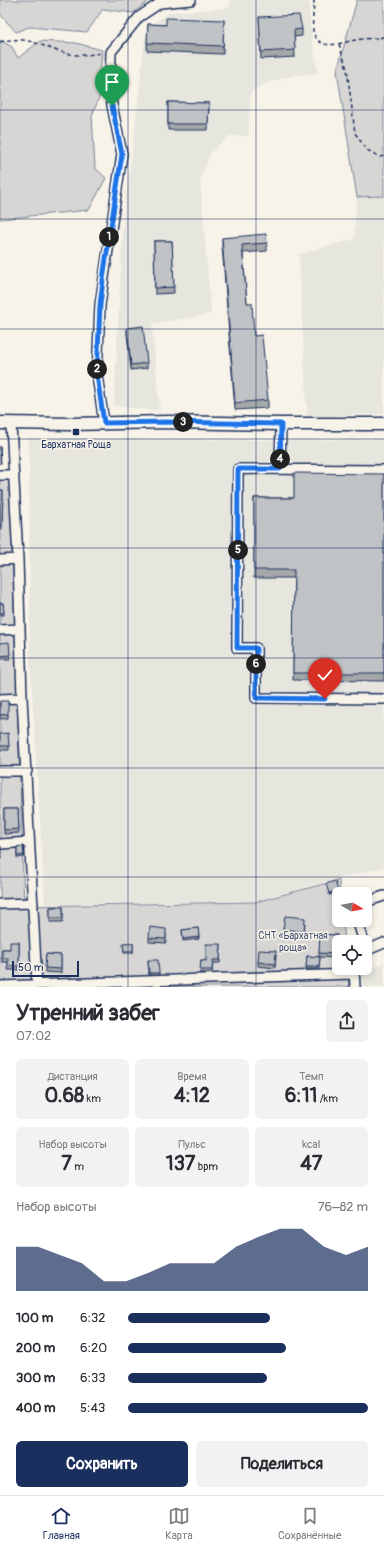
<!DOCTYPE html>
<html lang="ru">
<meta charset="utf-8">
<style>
:root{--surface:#fff;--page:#f2f2f3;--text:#2b2b33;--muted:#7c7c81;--line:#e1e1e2;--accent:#1b2f5e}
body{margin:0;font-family:Pangolin,sans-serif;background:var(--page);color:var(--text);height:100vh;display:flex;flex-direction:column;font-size:15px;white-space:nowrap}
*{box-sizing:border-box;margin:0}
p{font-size:13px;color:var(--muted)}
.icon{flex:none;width:22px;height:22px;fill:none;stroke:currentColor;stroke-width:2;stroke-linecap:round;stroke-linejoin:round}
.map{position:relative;height:987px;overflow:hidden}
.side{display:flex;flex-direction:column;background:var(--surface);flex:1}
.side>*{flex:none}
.needle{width:26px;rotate:99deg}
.buttons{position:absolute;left:332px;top:887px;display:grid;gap:8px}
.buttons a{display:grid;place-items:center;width:40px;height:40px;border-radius:6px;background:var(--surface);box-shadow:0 2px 6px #0003;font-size:20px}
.scale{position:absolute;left:12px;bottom:10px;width:67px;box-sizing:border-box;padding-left:4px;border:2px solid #1b2f5e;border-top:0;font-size:11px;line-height:14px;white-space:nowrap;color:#1b2f5e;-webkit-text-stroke:3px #f7f3e8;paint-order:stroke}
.pin{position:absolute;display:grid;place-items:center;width:34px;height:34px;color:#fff;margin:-41px -17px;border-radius:50% 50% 50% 0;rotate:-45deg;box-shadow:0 0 4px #0007}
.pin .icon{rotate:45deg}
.km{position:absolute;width:20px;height:20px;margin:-10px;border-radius:50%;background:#222;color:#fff;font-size:11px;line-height:20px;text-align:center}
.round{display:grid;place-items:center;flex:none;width:42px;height:42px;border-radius:6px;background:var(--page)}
.head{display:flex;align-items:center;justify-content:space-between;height:68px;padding:0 16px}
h1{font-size:22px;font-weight:800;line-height:30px}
.figures{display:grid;grid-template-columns:repeat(3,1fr);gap:6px;height:68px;padding:4px 16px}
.figures div{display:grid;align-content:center;border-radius:6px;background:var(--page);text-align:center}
.figures b{font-size:20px;font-weight:800}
.figures small{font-size:11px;font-weight:400}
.figures p{font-size:11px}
.chart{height:112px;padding:8px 16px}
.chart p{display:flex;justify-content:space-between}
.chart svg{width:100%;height:72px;margin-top:4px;fill:var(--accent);opacity:.7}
.primary-button{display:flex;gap:8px;margin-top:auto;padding:8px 16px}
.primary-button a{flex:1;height:46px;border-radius:6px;background:var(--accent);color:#fff;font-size:16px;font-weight:800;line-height:46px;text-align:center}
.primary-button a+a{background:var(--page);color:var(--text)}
ul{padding:0 16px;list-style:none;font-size:13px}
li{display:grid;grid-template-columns:64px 48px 1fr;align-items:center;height:30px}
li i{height:10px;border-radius:5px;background:var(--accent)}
.menu{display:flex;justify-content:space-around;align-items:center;height:56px;border-top:1px solid var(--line);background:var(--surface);font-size:11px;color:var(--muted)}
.menu a{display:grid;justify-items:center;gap:2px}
.menu .current{color:var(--accent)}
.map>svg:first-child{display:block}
.built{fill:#e6e5de}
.green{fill:#d7d6d4;stroke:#798299}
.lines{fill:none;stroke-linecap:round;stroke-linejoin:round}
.minor-casing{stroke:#1b2f5e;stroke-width:12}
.major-casing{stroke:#1b2f5e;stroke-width:15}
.path{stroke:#1b2f5e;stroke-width:1.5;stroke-dasharray:4 3;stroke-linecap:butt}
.minor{stroke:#f7f3e8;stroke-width:9}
.major{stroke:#f7f3e8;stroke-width:12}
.wall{fill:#a5a8a9;stroke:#1b2f5e}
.shaded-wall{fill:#86888a;stroke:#1b2f5e}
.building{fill:#c0c3c5;stroke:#1b2f5e}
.route-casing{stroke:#fff;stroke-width:8}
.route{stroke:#1a73e8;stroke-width:5}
.grid{fill:none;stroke:#1b2f5e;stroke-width:1;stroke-opacity:0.55}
.poi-dot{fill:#1b2f5e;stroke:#f7f3e8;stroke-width:1.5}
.labels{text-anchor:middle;stroke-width:3;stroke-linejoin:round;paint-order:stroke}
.poi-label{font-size:10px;fill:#1b2f5e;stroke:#f7f3e8}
.park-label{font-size:10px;fill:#415076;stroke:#f7f3e8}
</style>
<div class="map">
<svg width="384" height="987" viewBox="0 0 384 987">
<rect width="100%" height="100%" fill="#f7f3e8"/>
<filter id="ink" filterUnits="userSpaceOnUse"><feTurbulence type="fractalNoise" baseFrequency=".025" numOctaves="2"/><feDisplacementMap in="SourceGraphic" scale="8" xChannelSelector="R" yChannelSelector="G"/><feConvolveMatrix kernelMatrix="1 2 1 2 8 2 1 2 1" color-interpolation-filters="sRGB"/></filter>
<g filter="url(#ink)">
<path class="built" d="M230,0H309L310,26L318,73L294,75L264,84L251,92L248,136H229L211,152L200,179L211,314L152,324L160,411L114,406L124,208L131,162L146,29L169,12L229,8Z
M384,196V414L307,416L299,254L354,239L357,197Z
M29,438L280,440L384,439V867L252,901L45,904L30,656Z
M384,962V987H361L360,975Z"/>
<path class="green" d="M0,0H150L133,13L103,9L87,32L29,27L16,32L0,14Z
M357,0H384V196L357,197L337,71Z
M0,40L12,47L18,58L40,41L76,43L102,50L100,76L103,87L92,116L95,168L106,178L89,210L0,219Z
M0,479H10L24,906L255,902L339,880L340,894L339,920H343L345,942H339V968H347L349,987H0Z"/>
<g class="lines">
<defs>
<path id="minor" d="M11,423L18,559L22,698L37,985
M104,423L97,375L100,305L122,154L112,105L110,85L111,52L139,17L160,3L191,0
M280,469L281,424
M384,470L238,469L237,648H256V698L384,699
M0,475H14
M0,560L18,559
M0,630L20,629
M0,699L22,698
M0,771H27
M0,844L29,842
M365,902L384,896
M0,904L33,903
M357,920L364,942
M365,951L384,943
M354,969L355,987
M0,986L353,974"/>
<path id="major" d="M0,423L71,424L168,422L281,424H384"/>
</defs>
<use href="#minor" class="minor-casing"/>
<use href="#major" class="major-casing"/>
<path class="path" d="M314,0C314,9 311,27 314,34C321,52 342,42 356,40C365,38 375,39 384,37
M0,42C30,34 43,49 70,54C80,56 91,55 101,53
M339,44L347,69L355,133L367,150L380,157L384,156"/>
<use href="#minor" class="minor"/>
<use href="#major" class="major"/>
</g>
<path class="wall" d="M259,17L302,29V36L294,37L295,57L261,59Z
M224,20L223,54L147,51L148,24L166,25Z
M168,102L209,103L208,130H168Z
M222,238L267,243V251L243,253L247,303L254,336L268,400V408L235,410L222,245Z
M154,241H172L174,293L155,294Z
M127,328L147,363V368L131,370L127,334Z
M384,474V681L293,680L294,578H254V498H294Z
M0,490H3L2,529H0Z
M0,603H3L4,615H0Z
M0,643L10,655V659H0Z
M0,701L8,714V718L0,719Z
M0,734L9,746V750H0Z
M4,809H18L19,833L4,834Z
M23,846L24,857L17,858V847Z
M50,907H63V922H50Z
M305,922L304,935L283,933V929Z
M198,928L199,939L183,941L182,930Z
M166,933V943L149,942V938Z
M320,934L337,935L336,958L320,957L319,969H306L307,956L319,957Z
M19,942V970H8V962H2V949H10Z
M123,943H133V953H124Z
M221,944L220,963H213L212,973H200L201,960L206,961Z
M46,954L61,955V973L45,972Z
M276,955L275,968L258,966V962Z
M148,960L159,973V975H149Z"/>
<path class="shaded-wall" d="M338,891V893L329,895V893Z"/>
<path class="building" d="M299,15L302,29L294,30L295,50L261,52L259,17Z
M166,18L224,20L223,46L147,43L148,24L166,25Z
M168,102L209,103L208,124H168Z
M266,234L267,243L242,245L247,303H252L254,336L262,335L268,400L235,403L222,238Z
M154,241H172L174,287L155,288Z
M143,326L147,363L131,365L127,328Z
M0,446L1,463L0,464Z
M294,473L384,474V673H293L294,570H254V498H294Z
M0,490H3L2,525H0Z
M0,603H3L4,613H0Z
M9,642L10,655L0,656V643Z
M0,701H8V714L0,715Z
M8,733L9,746H0V734Z
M4,809H18L19,829L4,830Z
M0,846H1V858H0Z
M23,846L24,855L17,856V847Z
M335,881L338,891L329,893L326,884Z
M50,907H63V918H50Z
M285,916L305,918L304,932L283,929Z
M150,927L166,929V939L149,938Z
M198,928L199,937L183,939L182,930Z
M320,934L337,935L336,954L319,953Z
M10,942H19V966H8V958H2V949H10Z
M123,943H133V951H124Z
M206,944H221L220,960H213L212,970H200L201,960L206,961Z
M259,950L276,951L275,964L258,962Z
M46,954L61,955V969L45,968Z
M307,956L320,957L319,967H306Z
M148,960H158L159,973H149Z"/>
</g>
<g class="lines" filter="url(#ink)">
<defs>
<path id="route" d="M112,106L122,154L104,272L100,305L97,375L104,423L168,422L281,424L280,469H238L237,648H256V698L325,699"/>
</defs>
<use href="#route" class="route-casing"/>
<use href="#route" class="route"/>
</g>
<path class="grid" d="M128,0V987M256,0V987M0,110H384M0,219H384M0,329H384M0,439H384M0,548H384M0,658H384M0,768H384M0,877H384"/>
<rect class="poi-dot" x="72" y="428" width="8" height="8" rx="2"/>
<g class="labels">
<g class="poi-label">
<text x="76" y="448">Бархатная Роща</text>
</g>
<g class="park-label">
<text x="293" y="939">СНТ «Бархатная<tspan x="293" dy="12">роща»</tspan></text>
</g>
</g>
</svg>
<div class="buttons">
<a><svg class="needle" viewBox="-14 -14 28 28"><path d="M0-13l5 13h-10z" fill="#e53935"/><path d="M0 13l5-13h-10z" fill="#7c7c81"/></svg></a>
<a><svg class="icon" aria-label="locate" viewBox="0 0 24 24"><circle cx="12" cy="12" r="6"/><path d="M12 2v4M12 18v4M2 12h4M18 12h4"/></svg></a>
</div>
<div class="scale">50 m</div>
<div class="pin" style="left:112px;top:106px;background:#1e9e55"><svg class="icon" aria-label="arrive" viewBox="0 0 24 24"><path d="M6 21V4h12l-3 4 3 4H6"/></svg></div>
<div class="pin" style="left:325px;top:699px;background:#d93025"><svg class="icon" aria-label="check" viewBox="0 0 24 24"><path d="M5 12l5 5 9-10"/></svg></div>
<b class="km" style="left:109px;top:237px">1</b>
<b class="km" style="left:97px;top:369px">2</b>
<b class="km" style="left:183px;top:422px">3</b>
<b class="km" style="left:280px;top:459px">4</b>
<b class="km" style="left:238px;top:550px">5</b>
<b class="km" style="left:256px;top:664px">6</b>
</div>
<section class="side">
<div class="head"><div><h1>Утренний забег</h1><p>07:02</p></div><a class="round"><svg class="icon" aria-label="share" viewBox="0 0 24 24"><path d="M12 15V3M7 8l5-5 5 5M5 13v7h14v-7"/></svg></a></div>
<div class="figures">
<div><p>Дистанция</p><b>0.68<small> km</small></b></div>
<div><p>Время</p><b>4:12</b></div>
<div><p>Темп</p><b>6:11<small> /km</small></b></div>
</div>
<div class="figures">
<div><p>Набор высоты</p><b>7<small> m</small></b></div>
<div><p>Пульс</p><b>137<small> bpm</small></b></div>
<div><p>kcal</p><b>47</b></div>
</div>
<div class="chart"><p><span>Набор высоты</span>76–82 m</p>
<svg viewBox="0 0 160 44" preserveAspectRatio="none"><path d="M0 44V17L10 17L20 22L30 27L40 38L50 38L60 33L70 27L80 27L90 27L100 17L110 11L120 6L130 6L140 17L150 22L160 17V44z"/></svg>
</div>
<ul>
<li><b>100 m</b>6:32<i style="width:59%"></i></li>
<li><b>200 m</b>6:20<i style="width:66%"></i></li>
<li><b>300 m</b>6:33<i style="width:58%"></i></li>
<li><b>400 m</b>5:43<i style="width:100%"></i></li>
</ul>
<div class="primary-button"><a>Сохранить</a><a>Поделиться</a></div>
</section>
<nav class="menu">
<a class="current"><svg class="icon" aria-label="home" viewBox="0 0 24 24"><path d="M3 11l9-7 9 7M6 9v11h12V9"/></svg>Главная</a>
<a><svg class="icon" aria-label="map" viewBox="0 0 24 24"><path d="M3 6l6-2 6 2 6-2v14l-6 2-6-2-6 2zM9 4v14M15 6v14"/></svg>Карта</a>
<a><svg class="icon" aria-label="saved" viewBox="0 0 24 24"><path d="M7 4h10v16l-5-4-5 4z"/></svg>Сохранённые</a>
</nav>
